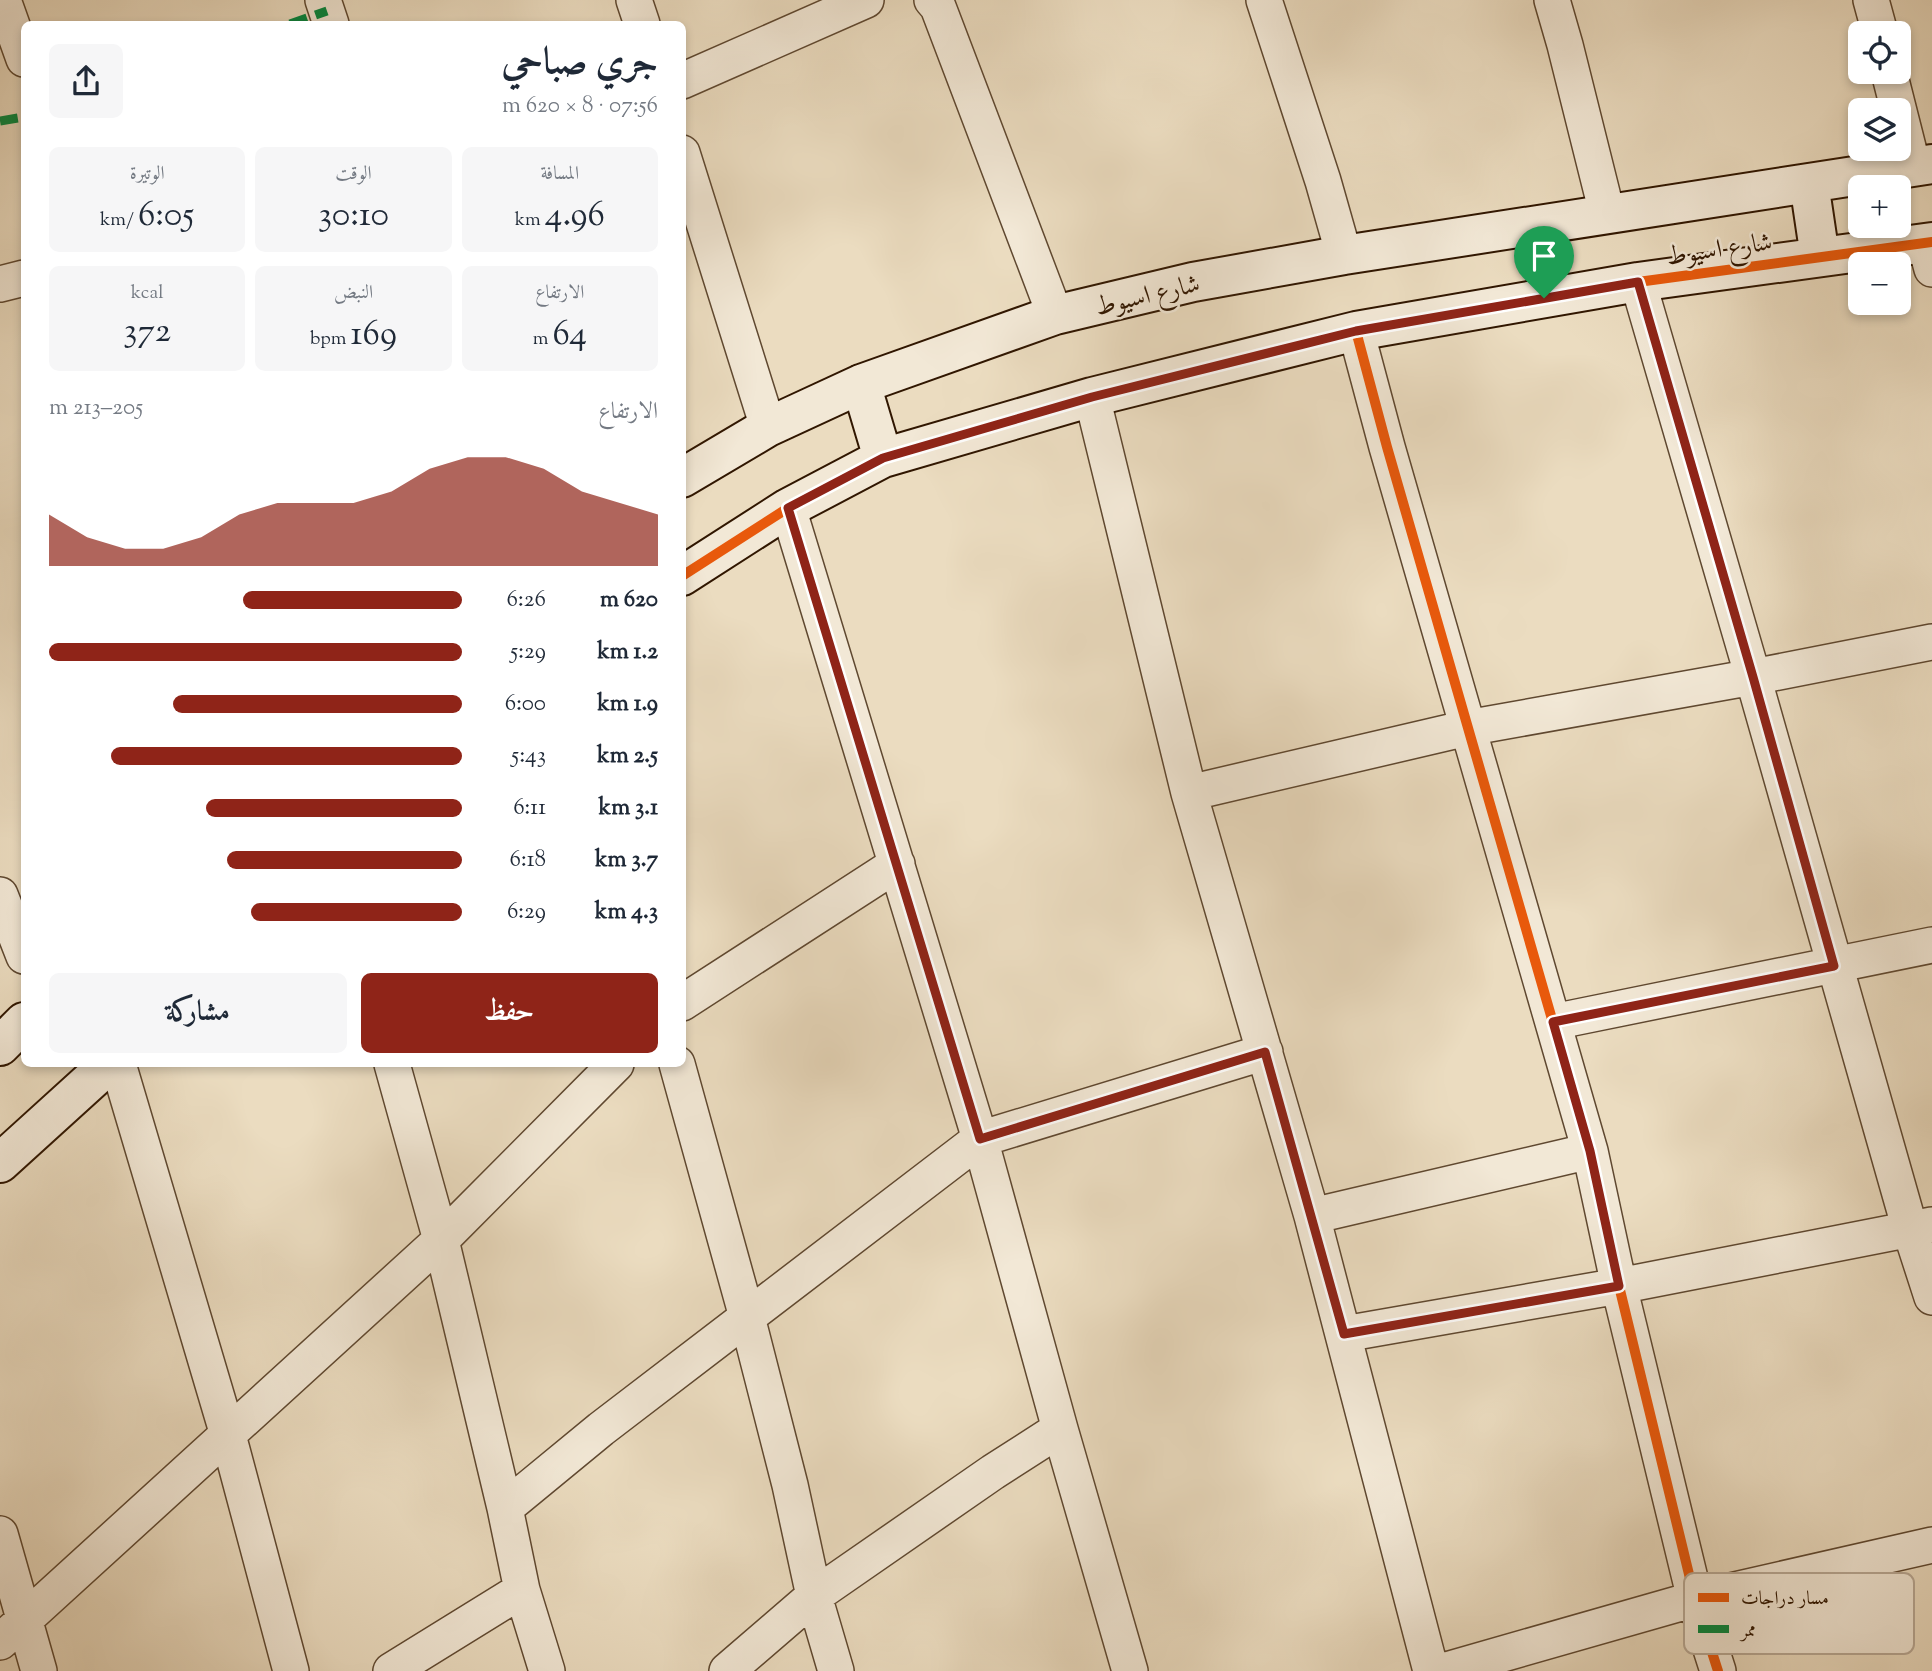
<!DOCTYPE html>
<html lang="ar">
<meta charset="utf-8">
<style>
:root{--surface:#fff;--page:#f6f6f7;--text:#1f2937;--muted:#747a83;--accent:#8f2418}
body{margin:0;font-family:"Sorts Mill Goudy",Amiri,serif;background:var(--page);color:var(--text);direction:rtl;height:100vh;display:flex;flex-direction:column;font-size:26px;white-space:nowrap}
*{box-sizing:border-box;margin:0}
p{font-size:23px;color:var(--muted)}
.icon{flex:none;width:38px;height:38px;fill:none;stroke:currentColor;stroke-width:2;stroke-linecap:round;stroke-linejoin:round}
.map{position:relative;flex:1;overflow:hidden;direction:ltr}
.panel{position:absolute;left:21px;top:21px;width:665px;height:1046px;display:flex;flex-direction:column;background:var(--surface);border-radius:10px;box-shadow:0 4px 10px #0003;direction:rtl}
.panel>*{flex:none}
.fabs{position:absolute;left:1848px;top:21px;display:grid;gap:14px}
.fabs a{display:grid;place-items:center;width:63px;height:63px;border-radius:10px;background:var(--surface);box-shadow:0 4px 10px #0003;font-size:35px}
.pin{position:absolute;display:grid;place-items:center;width:60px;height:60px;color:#fff;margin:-72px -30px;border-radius:50% 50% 50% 0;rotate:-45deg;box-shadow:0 0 7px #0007}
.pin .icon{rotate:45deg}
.round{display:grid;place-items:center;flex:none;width:74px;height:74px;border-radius:10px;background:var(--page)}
.overview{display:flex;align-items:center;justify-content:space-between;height:119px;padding:0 28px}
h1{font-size:38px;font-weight:600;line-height:52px}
.metrics{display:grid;grid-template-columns:repeat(3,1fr);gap:10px;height:119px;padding:7px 28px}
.metrics div{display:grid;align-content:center;border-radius:10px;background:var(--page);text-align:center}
.metrics b{font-size:35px;font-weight:600}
.metrics small{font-size:19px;font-weight:400}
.metrics p{font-size:19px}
.chart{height:196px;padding:14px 28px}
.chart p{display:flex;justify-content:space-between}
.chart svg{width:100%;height:126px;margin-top:7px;fill:var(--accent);opacity:.7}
.cta{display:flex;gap:14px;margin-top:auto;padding:14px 28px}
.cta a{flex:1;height:80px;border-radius:10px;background:var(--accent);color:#fff;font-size:28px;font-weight:600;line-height:80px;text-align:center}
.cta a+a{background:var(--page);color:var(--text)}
ul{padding:0 28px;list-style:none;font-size:23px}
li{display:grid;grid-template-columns:112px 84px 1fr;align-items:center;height:52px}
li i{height:18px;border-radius:9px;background:var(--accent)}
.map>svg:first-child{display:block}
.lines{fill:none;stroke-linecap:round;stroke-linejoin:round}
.street-casing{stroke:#5f4830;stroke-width:38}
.secondary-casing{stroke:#301600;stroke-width:42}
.street{stroke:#f2e8d6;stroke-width:35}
.secondary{stroke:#f2e8d6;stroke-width:38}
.quiet{stroke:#00873e;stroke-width:9;stroke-dasharray:18 9;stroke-linecap:butt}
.cycleway-casing{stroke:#f2e8d6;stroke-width:15}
.cycleway{stroke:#e8590c;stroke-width:10}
.route-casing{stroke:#fff;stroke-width:14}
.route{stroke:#8f2418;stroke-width:9}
.labels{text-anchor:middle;stroke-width:5;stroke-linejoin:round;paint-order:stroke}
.street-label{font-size:26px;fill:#301600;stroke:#f2e8d6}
.key{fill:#f2e8d6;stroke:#b8a996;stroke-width:2}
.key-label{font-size:19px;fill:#301600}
</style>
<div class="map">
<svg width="1932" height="1671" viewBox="0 0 1932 1671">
<rect width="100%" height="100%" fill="#ebdcc0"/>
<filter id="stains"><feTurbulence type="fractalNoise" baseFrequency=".00286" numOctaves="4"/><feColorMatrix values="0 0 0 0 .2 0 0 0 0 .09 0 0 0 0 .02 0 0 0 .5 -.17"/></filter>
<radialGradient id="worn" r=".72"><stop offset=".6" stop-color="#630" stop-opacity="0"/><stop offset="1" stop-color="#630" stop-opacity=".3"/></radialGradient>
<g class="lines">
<defs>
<path id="street" d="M3,0L24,59
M323,0L331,24
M634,0L642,24
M932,0L938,7L1055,315
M1264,0L1323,181L1344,255
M1552,0L1565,45L1607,213
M1871,0L1880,33
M1889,72L1913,167
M682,81L866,0
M682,153L768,427
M1925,243L1932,269
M1638,282L1753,677L1910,1229L1932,1297
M0,284L24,278
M1356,331L1387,447L1590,1151L1619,1286L1695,1599L1718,1671
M1092,397L1189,793L1312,1216L1590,1151
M788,508L980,1139L1060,1429L1130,1671
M1189,793L1467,728L1753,677L1932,642
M0,895L24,956
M682,1003L897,864
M1553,1022L1932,945
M118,1064L228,1435L291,1671
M392,1064L441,1240L505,1508L522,1590L547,1671
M677,1064L747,1317L790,1485L814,1596L836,1671
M1312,1216L1431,1671
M1344,1334L1619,1286L1932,1225
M505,1508L601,1429L980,1139L1265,1052
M0,1534L39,1671
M0,1642L441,1240L616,1064
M391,1671L522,1590
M727,1671L814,1596L993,1472L1060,1429
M1443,1671L1695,1599L1932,1545"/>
<path id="secondary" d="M1809,183L1820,257
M861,384L883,458
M682,478L768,427L861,384L1055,315L1193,282L1344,255L1932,164
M682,576L788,508L883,458L1092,397L1356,331L1638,282L1932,242
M0,1046L24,1022
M0,1163L109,1064"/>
</defs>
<use href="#street" class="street-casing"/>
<use href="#secondary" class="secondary-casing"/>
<use href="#street" class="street"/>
<use href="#secondary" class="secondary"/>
<path class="quiet" d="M290,24L327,11
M0,121L24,117"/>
<defs>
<path id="cycleway" d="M1356,331L1387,447L1590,1151L1619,1286L1695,1599L1718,1671
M682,576L788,508L883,458L1092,397L1356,331L1638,282L1932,242"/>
</defs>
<use href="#cycleway" class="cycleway-casing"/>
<use href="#cycleway" class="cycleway"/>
</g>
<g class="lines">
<defs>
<path id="route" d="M1638,282L1753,677L1834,966L1553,1022L1590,1151L1619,1286L1344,1334L1265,1052L980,1139L788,508L883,458L1092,397L1356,331Z"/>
</defs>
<use href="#route" class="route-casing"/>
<use href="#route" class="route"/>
</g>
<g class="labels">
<g class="street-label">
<text transform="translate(1719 248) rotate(-8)" y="9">شارع اسيوط</text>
<text transform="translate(1147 294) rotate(-13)" y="9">شارع اسيوط</text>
</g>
</g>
<rect x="1684" y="1573" width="230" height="81" rx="10" class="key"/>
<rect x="1698" y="1593" width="31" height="9" fill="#e8590c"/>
<rect x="1698" y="1625" width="31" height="8" fill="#00873e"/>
<g class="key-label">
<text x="1741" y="1604">مسار دراجات</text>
<text x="1741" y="1636">ممر</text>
</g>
<rect width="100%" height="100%" filter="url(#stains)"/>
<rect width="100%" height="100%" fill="url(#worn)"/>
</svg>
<div class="fabs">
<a><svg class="icon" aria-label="locate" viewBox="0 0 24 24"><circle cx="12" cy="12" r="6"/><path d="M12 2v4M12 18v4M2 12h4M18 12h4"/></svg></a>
<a><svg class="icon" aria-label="layers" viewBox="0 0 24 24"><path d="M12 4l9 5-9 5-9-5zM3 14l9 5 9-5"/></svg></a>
<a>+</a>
<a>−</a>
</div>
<div class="pin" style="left:1544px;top:298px;background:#1e9e55"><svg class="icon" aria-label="arrive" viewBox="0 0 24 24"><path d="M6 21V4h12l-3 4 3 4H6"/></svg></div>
<section class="panel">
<div class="overview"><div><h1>جري صباحي</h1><p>07:56 · 8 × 620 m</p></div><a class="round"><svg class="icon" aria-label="share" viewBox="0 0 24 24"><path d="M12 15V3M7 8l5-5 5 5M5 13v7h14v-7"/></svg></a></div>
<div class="metrics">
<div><p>المسافة</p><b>4.96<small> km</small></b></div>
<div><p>الوقت</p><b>30:10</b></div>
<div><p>الوتيرة</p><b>6:05<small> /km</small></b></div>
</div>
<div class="metrics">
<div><p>الارتفاع</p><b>64<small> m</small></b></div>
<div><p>النبض</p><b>169<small> bpm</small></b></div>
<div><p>kcal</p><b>372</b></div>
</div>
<div class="chart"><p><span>الارتفاع</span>205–213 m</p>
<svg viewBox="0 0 160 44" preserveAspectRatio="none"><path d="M0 44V26L10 34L20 38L30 38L40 34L50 26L60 22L70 22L80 22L90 18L100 10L110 6L120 6L130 10L140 18L150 22L160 26V44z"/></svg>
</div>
<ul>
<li><b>620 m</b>6:26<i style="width:53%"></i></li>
<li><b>1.2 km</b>5:29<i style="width:100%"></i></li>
<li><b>1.9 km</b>6:00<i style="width:70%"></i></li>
<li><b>2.5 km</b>5:43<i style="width:85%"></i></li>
<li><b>3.1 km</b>6:11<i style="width:62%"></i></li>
<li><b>3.7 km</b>6:18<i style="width:57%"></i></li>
<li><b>4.3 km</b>6:29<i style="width:51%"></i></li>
</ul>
<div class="cta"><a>حفظ</a><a>مشاركة</a></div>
</section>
</div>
